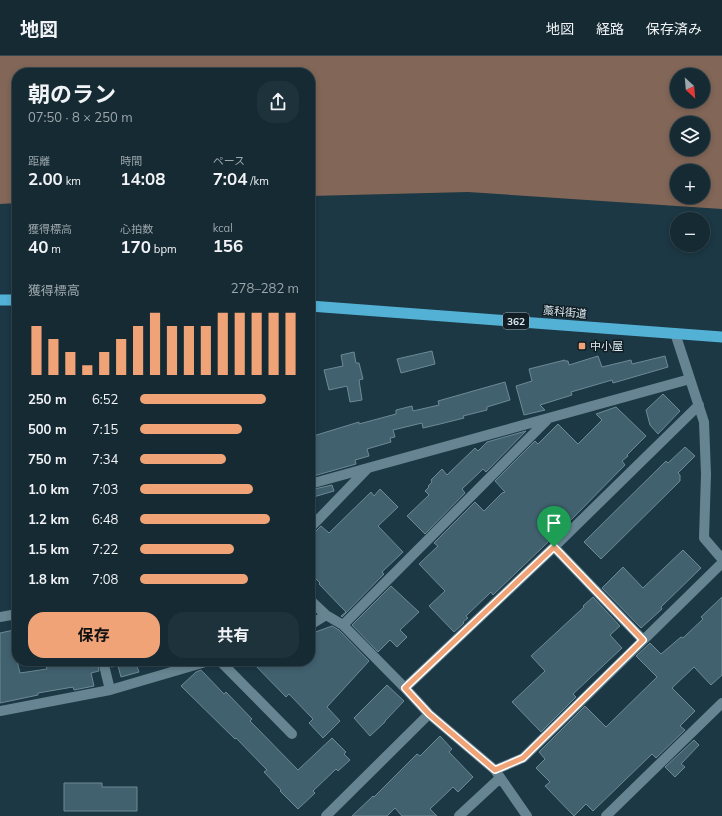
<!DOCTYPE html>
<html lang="ja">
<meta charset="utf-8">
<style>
:root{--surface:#152a33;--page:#1e323b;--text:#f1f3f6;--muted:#9da7ac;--line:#34464e;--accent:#efa377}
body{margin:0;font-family:Mulish,"Noto Sans JP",sans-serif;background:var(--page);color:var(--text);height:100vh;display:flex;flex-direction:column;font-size:15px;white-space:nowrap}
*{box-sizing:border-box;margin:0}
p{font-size:13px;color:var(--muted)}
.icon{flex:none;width:22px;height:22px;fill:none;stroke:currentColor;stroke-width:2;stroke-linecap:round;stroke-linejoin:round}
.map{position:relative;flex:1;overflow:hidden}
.side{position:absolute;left:12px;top:12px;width:303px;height:598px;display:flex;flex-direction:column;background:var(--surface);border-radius:16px;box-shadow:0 2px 6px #0003,0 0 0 1px var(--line)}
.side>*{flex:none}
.needle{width:26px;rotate:154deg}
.fabs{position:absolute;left:670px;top:12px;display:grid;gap:8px}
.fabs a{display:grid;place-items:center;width:40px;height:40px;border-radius:50%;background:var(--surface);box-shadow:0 2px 6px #0003,0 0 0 1px var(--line);font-size:20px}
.pin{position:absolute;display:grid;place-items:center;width:34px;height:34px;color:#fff;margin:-41px -17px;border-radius:50% 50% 50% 0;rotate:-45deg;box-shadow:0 0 4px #0007}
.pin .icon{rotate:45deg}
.round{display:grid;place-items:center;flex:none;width:42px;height:42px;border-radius:16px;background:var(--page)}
.overview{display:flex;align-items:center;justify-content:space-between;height:68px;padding:0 16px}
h1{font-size:22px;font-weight:700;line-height:30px}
.stats{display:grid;grid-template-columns:repeat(3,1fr);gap:6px;height:68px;padding:4px 16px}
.stats div{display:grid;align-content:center}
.stats b{font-size:17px;font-weight:700}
.stats small{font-size:11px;font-weight:400}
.stats p{font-size:11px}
.chart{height:112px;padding:8px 16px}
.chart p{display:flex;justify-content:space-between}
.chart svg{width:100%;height:72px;margin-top:4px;stroke:var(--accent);stroke-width:6}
.primary-button{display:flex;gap:8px;margin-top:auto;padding:8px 16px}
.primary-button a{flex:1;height:46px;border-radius:16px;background:var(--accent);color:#111;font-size:16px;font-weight:700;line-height:46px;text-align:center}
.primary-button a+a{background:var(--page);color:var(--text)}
ul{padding:0 16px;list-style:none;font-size:13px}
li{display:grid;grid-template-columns:64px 48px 1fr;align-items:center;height:30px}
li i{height:10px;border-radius:5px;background:var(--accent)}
header{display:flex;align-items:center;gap:24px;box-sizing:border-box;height:56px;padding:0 20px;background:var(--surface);border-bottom:1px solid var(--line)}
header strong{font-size:19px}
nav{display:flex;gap:22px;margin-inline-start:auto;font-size:14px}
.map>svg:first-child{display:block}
.water{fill:#826657;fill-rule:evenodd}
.building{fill:#41616f;stroke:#6c8a97}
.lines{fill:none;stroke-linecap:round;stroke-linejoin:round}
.minor{stroke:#668491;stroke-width:10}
.trunk{stroke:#53b1d6;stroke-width:11}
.route-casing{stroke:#fff;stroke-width:8}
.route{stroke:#efa377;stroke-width:5}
.poi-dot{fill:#efa377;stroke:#121e23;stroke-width:1.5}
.labels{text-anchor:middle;stroke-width:3;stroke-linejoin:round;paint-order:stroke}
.shield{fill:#121e23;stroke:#a0afb6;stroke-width:1}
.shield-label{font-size:10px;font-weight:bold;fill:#ddedf5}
.street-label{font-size:11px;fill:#ddedf5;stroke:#121e23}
.poi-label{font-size:11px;fill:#ddedf5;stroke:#121e23;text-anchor:start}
</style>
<header>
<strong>地図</strong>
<nav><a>地図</a><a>経路</a><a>保存済み</a></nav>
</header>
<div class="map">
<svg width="722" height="760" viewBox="0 0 722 760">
<rect width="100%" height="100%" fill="#1c3844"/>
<path class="water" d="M0,0H722V153L468,136L310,140V17H17V147L0,148ZM677,19H703V45H677ZM677,67H703V93H677ZM677,115H703V141H677Z"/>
<path class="building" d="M432,295L435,308L401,317L397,303Z
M354,296L356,307H359L363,323L359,324L362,344L350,346L347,330L329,334L324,314L343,310L341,299Z
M598,300L602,311L631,304L632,308L665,300L668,311L613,327L612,324L571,336L572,339L540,349L545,354L524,359L516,330L532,325L529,313L565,304V305H568L569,309Z
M505,326L510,344L487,351V354L463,360L464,362L440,368L423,372L422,367L393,374L395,381L390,382L391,386L367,393L369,400L355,404L356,408L310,421V397L313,396L310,381L359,366V368L396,358V354L412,350L413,355L439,349L438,345Z
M663,338L680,355L658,378L650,369L646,354Z
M616,351L646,380L627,399L628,400L622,405L625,409L569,466L493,539L491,536L466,560L468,562L463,566L464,567L454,576L429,550L445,535L419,508L438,490L434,487L475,446L484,455L502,437L505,436L495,425L535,385L538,388L558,368L578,388L602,364L596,358Z
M526,375L486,416L483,413L462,433L465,437L425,478L407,460L429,439L425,435L429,431L428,430L432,426L431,424L442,413L447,419L475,392L478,395L487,386Z
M685,391L695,400L678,417L680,419V425L601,503L584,486L666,405L668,407Z
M332,429L334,435L310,442V434Z
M380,433L398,451L378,470L403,496L382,516L384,518L342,561L341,560L346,556L319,528L320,527L310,517V478L314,477L321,470L329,477L371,436L374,440Z
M683,494L701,512L661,551L662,553L641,572L602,532L623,511L643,532Z
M391,530L419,556L400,574L407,581L397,591L390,584L378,596L352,569Z
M593,541L620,570L610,579L622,592L573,638L576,641L541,676L512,646L545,615L531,600L584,551L583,550Z
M722,541V619L711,629L694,611L672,632L695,655L680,670L685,674L656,702L652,698L593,755L586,748L574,760L545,730L550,726L536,712L545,703L539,696L585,650L606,671L657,621L636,600L650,587L661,598L681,581L683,582L703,563L701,561Z
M332,570L339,574L369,605L327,651L340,665L323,682L309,667L313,663L289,638L286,641L251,605H310V578Z
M14,574L15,576H17V605L20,617L47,613L46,609L66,605H97L99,615L91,617L94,630L74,634L73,631L38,637V639L0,647V577Z
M110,605H135L139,616L121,621L118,610L111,611Z
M201,614L224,638L226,636L252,663L250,665L298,714L332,682L346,696L344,698L350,704L338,715L336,713L313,735L315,737L298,753L280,735L281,734L264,716L267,714L236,682L235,683L181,630L196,616Z
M387,629L404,645L385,665V666L370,680L354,662Z
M440,680L452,693L449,696L473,721L458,736L453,731L430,753L437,760H402L395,752L387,760H352L373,740L374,741L417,698L420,700Z
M694,684L699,689L681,708L685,711L675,721L665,711Z
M64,727H102V731H137V755H64Z"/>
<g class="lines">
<path class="minor" d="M675,277L704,366L706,418L704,482L722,503
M310,428L690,323
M310,472L367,413
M554,491L643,584
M310,544L326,559L343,569L405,632L429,658L495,714L527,760
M0,561L17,558
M310,569L326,559
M343,569L547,364
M103,605L110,634
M220,605L292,678
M405,632L554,491L699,349
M0,655L110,634L209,605
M495,714L523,702L722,507
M326,760L429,658
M459,760L500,722
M606,760L722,647"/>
<path class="trunk" d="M0,244H17
M310,250L722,281"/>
</g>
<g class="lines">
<defs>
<path id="route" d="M554,491L643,584L523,702L495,714L429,658L405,632Z"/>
</defs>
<use href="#route" class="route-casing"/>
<use href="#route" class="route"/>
</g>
<rect class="poi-dot" x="578" y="286" width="8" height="8" rx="2"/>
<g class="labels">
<rect class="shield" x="503" y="257" width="26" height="16" rx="3"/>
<g class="shield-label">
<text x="516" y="269">362</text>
</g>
<g class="street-label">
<text transform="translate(565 256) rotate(5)" y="4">藁科街道</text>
</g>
<g class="poi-label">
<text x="590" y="294">中小屋</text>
</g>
</g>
</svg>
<div class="fabs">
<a><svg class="needle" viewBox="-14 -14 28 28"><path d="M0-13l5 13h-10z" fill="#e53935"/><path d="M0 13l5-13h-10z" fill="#9da7ac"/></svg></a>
<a><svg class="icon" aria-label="layers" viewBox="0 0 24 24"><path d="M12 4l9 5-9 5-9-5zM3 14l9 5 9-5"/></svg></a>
<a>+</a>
<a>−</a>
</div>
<div class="pin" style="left:554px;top:491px;background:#1e9e55"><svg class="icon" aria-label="arrive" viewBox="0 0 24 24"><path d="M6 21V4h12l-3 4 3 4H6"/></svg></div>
<section class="side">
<div class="overview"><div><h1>朝のラン</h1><p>07:50 · 8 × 250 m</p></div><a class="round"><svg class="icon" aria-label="share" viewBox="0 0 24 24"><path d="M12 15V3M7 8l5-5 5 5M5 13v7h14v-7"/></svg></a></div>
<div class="stats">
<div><p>距離</p><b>2.00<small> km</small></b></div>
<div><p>時間</p><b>14:08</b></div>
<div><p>ペース</p><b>7:04<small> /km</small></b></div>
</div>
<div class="stats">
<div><p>獲得標高</p><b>40<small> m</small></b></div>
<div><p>心拍数</p><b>170<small> bpm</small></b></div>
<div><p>kcal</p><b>156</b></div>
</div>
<div class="chart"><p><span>獲得標高</span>278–282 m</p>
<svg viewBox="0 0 160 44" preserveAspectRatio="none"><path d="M5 44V14M15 44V22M25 44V30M35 44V38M45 44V30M55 44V22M65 44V14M75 44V6M85 44V14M95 44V14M105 44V14M115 44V6M125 44V6M135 44V6M145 44V6M155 44V6"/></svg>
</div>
<ul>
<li><b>250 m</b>6:52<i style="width:79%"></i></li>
<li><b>500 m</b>7:15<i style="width:64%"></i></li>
<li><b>750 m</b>7:34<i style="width:54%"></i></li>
<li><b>1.0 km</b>7:03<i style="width:71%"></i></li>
<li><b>1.2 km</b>6:48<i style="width:82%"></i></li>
<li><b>1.5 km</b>7:22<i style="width:59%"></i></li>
<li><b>1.8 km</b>7:08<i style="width:68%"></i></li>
</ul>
<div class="primary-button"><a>保存</a><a>共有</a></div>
</section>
</div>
